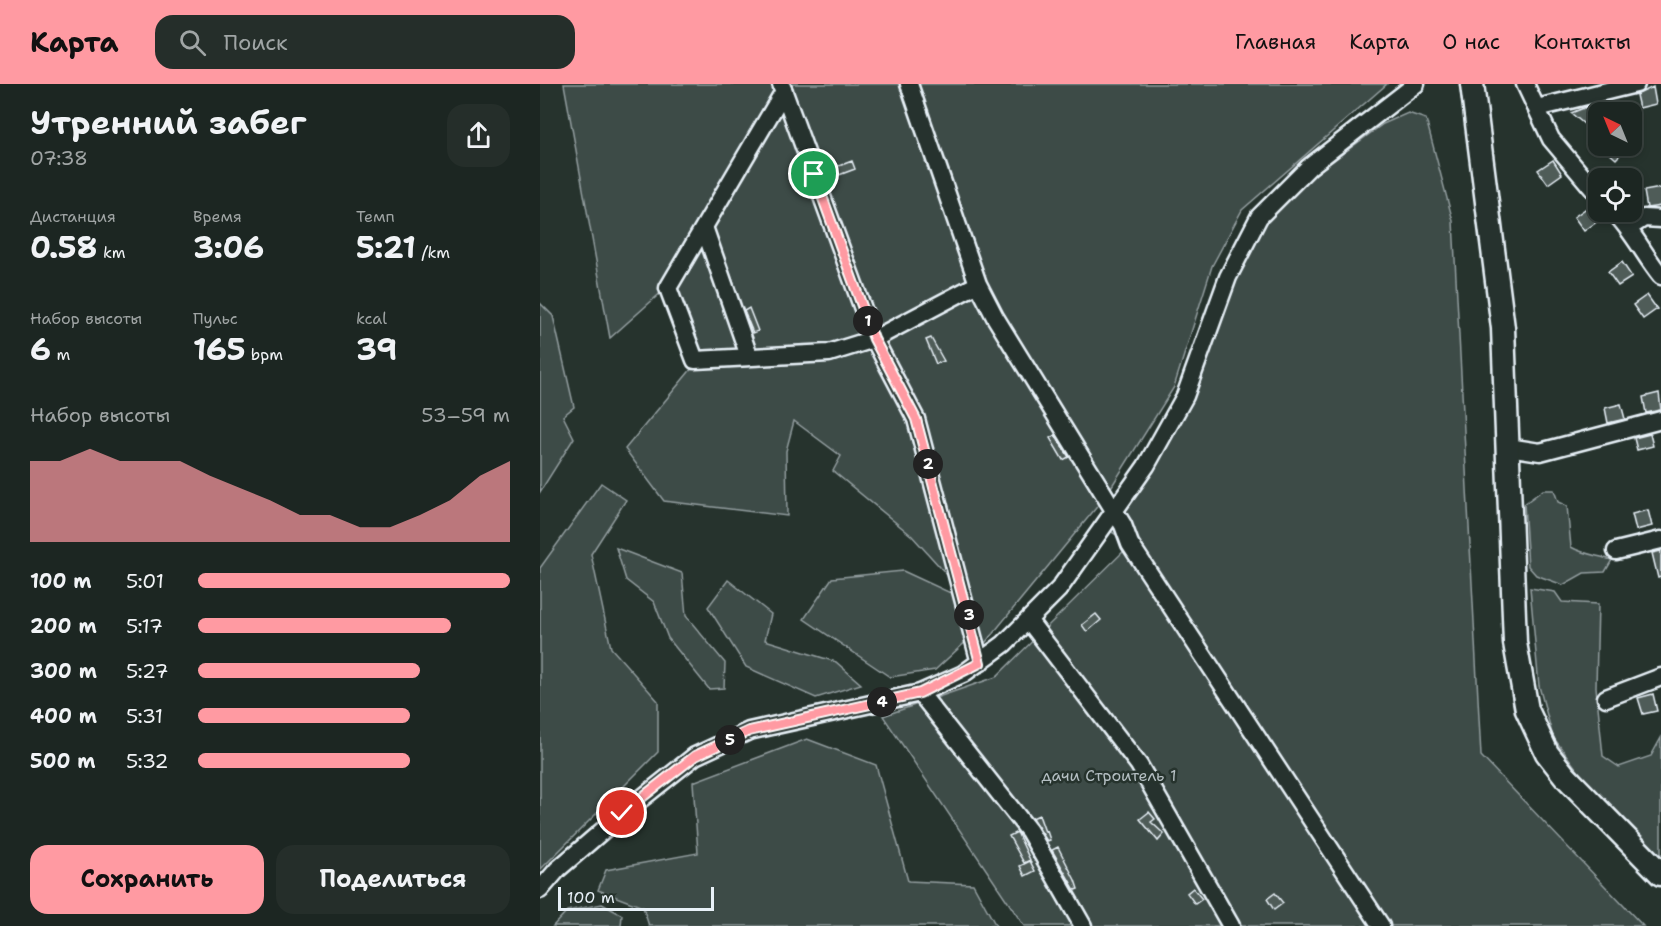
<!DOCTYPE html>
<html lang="ru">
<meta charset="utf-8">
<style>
:root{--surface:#1c2622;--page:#252e2a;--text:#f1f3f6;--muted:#a0a5a5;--line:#3a4340;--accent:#ff9aa2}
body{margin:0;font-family:"Shantell Sans",sans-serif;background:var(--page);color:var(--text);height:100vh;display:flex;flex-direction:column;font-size:22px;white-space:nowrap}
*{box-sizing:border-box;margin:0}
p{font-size:20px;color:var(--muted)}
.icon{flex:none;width:33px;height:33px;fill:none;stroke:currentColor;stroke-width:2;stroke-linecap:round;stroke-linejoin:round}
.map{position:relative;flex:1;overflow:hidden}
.side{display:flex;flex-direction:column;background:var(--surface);width:540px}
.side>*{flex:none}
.needle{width:39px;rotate:317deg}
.controls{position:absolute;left:1048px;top:18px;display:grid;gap:12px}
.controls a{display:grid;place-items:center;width:54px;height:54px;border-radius:12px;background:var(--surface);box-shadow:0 3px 9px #0003,0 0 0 2px var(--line);font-size:30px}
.scale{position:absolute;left:18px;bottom:15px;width:156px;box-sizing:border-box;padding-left:6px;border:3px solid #e8f1f8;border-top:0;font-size:16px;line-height:21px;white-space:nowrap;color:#e8f1f8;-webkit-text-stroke:4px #26332d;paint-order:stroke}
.pin{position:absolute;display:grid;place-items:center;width:51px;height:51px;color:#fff;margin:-26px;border:3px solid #fff;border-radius:50%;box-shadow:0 2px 6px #0007}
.km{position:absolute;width:30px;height:30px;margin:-15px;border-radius:50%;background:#222;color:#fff;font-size:16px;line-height:30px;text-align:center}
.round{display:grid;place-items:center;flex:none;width:63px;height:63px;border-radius:18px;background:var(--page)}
.overview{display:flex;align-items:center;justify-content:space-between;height:102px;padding:0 30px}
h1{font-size:33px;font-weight:700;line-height:45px}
.metrics{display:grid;grid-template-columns:repeat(3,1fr);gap:9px;height:102px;padding:6px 30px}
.metrics div{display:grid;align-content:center}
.metrics b{font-size:30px;font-weight:700}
.metrics small{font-size:16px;font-weight:400}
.metrics p{font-size:16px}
.chart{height:168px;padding:12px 30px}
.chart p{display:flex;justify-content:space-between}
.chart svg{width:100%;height:108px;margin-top:6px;fill:var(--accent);opacity:.7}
.primary-button{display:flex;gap:12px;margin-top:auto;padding:12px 30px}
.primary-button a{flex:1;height:69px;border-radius:18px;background:var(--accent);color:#111;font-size:24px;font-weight:700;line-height:69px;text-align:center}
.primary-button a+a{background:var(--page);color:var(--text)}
ul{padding:0 30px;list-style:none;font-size:20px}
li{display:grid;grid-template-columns:96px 72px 1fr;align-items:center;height:45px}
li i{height:15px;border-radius:8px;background:var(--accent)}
header{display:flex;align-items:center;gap:36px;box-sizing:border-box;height:84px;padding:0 30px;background:var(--accent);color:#111}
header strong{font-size:28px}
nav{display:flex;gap:33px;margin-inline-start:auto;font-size:21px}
.search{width:420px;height:54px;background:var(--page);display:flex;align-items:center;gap:15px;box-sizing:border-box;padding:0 21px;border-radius:18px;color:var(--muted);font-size:22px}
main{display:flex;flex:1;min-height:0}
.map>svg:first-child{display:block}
.green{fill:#3e4b47;stroke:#939ea0;stroke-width:1.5}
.building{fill:#505c59;stroke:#e8f1f8;stroke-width:1.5}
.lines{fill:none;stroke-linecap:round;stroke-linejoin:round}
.minor-casing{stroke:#e8f1f8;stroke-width:21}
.highway-casing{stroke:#e8f1f8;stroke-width:27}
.minor{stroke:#26332d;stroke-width:16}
.highway{stroke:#26332d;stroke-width:22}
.route-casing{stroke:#fff;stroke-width:12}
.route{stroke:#ff9aa2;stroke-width:8}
.labels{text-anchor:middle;stroke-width:5;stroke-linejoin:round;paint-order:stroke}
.park-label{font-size:16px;fill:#b5bfc3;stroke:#26332d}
</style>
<header>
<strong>Карта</strong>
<div class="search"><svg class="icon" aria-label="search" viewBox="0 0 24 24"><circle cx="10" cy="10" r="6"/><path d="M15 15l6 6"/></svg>Поиск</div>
<nav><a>Главная</a><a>Карта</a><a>О нас</a><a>Контакты</a></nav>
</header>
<main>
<section class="side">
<div class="overview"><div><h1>Утренний забег</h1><p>07:38</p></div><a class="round"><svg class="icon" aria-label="share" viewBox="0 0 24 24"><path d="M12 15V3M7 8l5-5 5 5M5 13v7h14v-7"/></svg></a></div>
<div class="metrics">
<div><p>Дистанция</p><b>0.58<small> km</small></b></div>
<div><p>Время</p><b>3:06</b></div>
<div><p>Темп</p><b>5:21<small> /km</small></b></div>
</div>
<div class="metrics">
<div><p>Набор высоты</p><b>6<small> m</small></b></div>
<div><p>Пульс</p><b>165<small> bpm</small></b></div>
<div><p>kcal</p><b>39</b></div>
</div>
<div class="chart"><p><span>Набор высоты</span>53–59 m</p>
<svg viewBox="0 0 160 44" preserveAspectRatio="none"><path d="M0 44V11L10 11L20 6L30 11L40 11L50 11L60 17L70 22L80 27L90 33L100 33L110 38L120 38L130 33L140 27L150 17L160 11V44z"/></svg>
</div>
<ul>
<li><b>100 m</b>5:01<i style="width:100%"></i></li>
<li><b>200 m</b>5:17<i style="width:81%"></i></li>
<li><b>300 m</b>5:27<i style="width:71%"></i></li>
<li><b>400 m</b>5:31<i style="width:68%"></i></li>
<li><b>500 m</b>5:32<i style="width:68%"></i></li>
</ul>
<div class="primary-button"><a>Сохранить</a><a>Поделиться</a></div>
</section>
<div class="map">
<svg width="1121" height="842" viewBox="0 0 1121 842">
<rect width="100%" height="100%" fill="#26332d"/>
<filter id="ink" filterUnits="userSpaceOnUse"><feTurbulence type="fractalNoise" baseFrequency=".0167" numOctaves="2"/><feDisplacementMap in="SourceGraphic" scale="12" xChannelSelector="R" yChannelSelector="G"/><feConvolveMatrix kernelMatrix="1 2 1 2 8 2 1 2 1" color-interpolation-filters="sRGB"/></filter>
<g filter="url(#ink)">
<path class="green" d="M24,0H847L702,126L672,182L634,303L565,413L445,559L427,513L372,452L293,387L301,372L254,337L246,367L247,432L124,417L85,365L153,283L125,205L70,254Z
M868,29L886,35L913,137L941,672L1103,842H484L343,632L456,593L591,460L567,445L600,405L652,314L696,193L725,139L766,97L843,40Z
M0,219L13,232L34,323L23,332L34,354L0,408Z
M61,399L86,416L51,470L71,564L118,617V668L0,786V484Z
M1003,406H1014L1018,418L1027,422L1031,463C1045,471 1057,471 1072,476L1065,488L1044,489L1023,501L996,491L988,482L984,420Z
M76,464L142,489L146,532L185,579L184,604L169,605L128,554L114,518L86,496Z
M363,487L415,511L433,551L395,586L350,593L264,535L292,494Z
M188,496L231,530L225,556L296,578L321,600L276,614L206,583L168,523Z
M990,504L1015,508L1022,518L1058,520L1056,603L1063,672L1079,683L1111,672L1121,654V777L1053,707L1013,653L999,602Z
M267,655L336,681L368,797L433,800L456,842H109L103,823L58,806L66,786L158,769L153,698Z
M62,820L82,831L81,842H13L27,827Z"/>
<path class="building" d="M1113,3L1116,20L1099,24L1096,11Z
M1049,22L1055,28L1044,40L1031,29Z
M1061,62H1088L1076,75Z
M1013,76L1022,90L1008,100L998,86Z
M312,77L315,85L299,91L296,83Z
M1121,104V122L1107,124L1104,107Z
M1048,123L1058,137L1044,147L1034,133Z
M1082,178L1092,193L1078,202L1068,188Z
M1107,211L1117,225L1103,235L1093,221Z
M209,224L218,247L213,249L204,227Z
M391,254L404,277L396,280L386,256Z
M1119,309L1121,326L1106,329L1103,313Z
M1081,320L1085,335L1068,339L1065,324Z
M1110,350L1113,362L1097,366L1094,354Z
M515,351L529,373L523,376L510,354Z
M1108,426L1112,442L1096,446L1092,430Z
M1121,467V493L1118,494L1112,469Z
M556,530L561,536L547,548L542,541Z
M1113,610L1117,627L1103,630L1098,614Z
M609,728L615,735L611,738L624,750L618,757L600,735Z
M499,731L505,748L507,747L510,756L507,757L492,734Z
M477,748L490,776L484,779L469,752Z
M518,763L535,796L538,805L535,806L512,766Z
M490,777L495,787L485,792L480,782Z
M653,804L662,815L655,820L647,809Z
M735,809L743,819L734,826L727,815Z"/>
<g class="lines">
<defs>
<path id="minor" d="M241,0L334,255L376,335L440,579
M369,0L438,200L455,233L583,441L590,460L841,842
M985,0L1011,55L1059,112
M244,7L128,204L155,276L289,269L334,255L438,200
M997,24L1096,0
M1074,128C1093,147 1104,171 1121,192
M164,143L209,272
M1090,143L1104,134L1121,135
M968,363L1000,368L1121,336
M1076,467L1121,456
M489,537L599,681L691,842
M380,609L489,747L543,842
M1066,614L1121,593
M0,806L18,785L82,730L155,672L209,647L380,609L423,590L464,560L519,505L606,382L645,312L688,193L719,133L769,83L876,0"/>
<path id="highway" d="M932,0L963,244L975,559L987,626L1007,669L1025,692L1121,790"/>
</defs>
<use href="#minor" class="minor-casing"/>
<use href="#highway" class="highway-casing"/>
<use href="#minor" class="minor"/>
<use href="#highway" class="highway"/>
</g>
</g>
<g class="lines" filter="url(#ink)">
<defs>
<path id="route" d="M82,729L155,672L209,647L380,609L440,579L376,335L334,255L274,90"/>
</defs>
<use href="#route" class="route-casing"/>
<use href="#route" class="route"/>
</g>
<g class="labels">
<g class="park-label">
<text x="569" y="697">дачи Строитель 1</text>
</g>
</g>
</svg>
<div class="controls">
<a><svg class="needle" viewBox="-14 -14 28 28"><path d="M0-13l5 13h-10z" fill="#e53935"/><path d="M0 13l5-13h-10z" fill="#a0a5a5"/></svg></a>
<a><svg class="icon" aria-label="locate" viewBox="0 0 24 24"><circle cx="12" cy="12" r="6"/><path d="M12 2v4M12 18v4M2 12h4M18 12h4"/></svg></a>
</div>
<div class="scale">100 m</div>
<div class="pin" style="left:274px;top:90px;background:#1e9e55"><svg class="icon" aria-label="arrive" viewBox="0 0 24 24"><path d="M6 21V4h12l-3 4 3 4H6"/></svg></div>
<div class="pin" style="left:82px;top:729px;background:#d93025"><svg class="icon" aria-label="check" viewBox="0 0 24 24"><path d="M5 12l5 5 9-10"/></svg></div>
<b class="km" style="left:328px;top:237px">1</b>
<b class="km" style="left:388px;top:380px">2</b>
<b class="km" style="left:429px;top:531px">3</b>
<b class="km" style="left:342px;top:618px">4</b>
<b class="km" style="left:190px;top:656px">5</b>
</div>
</main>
